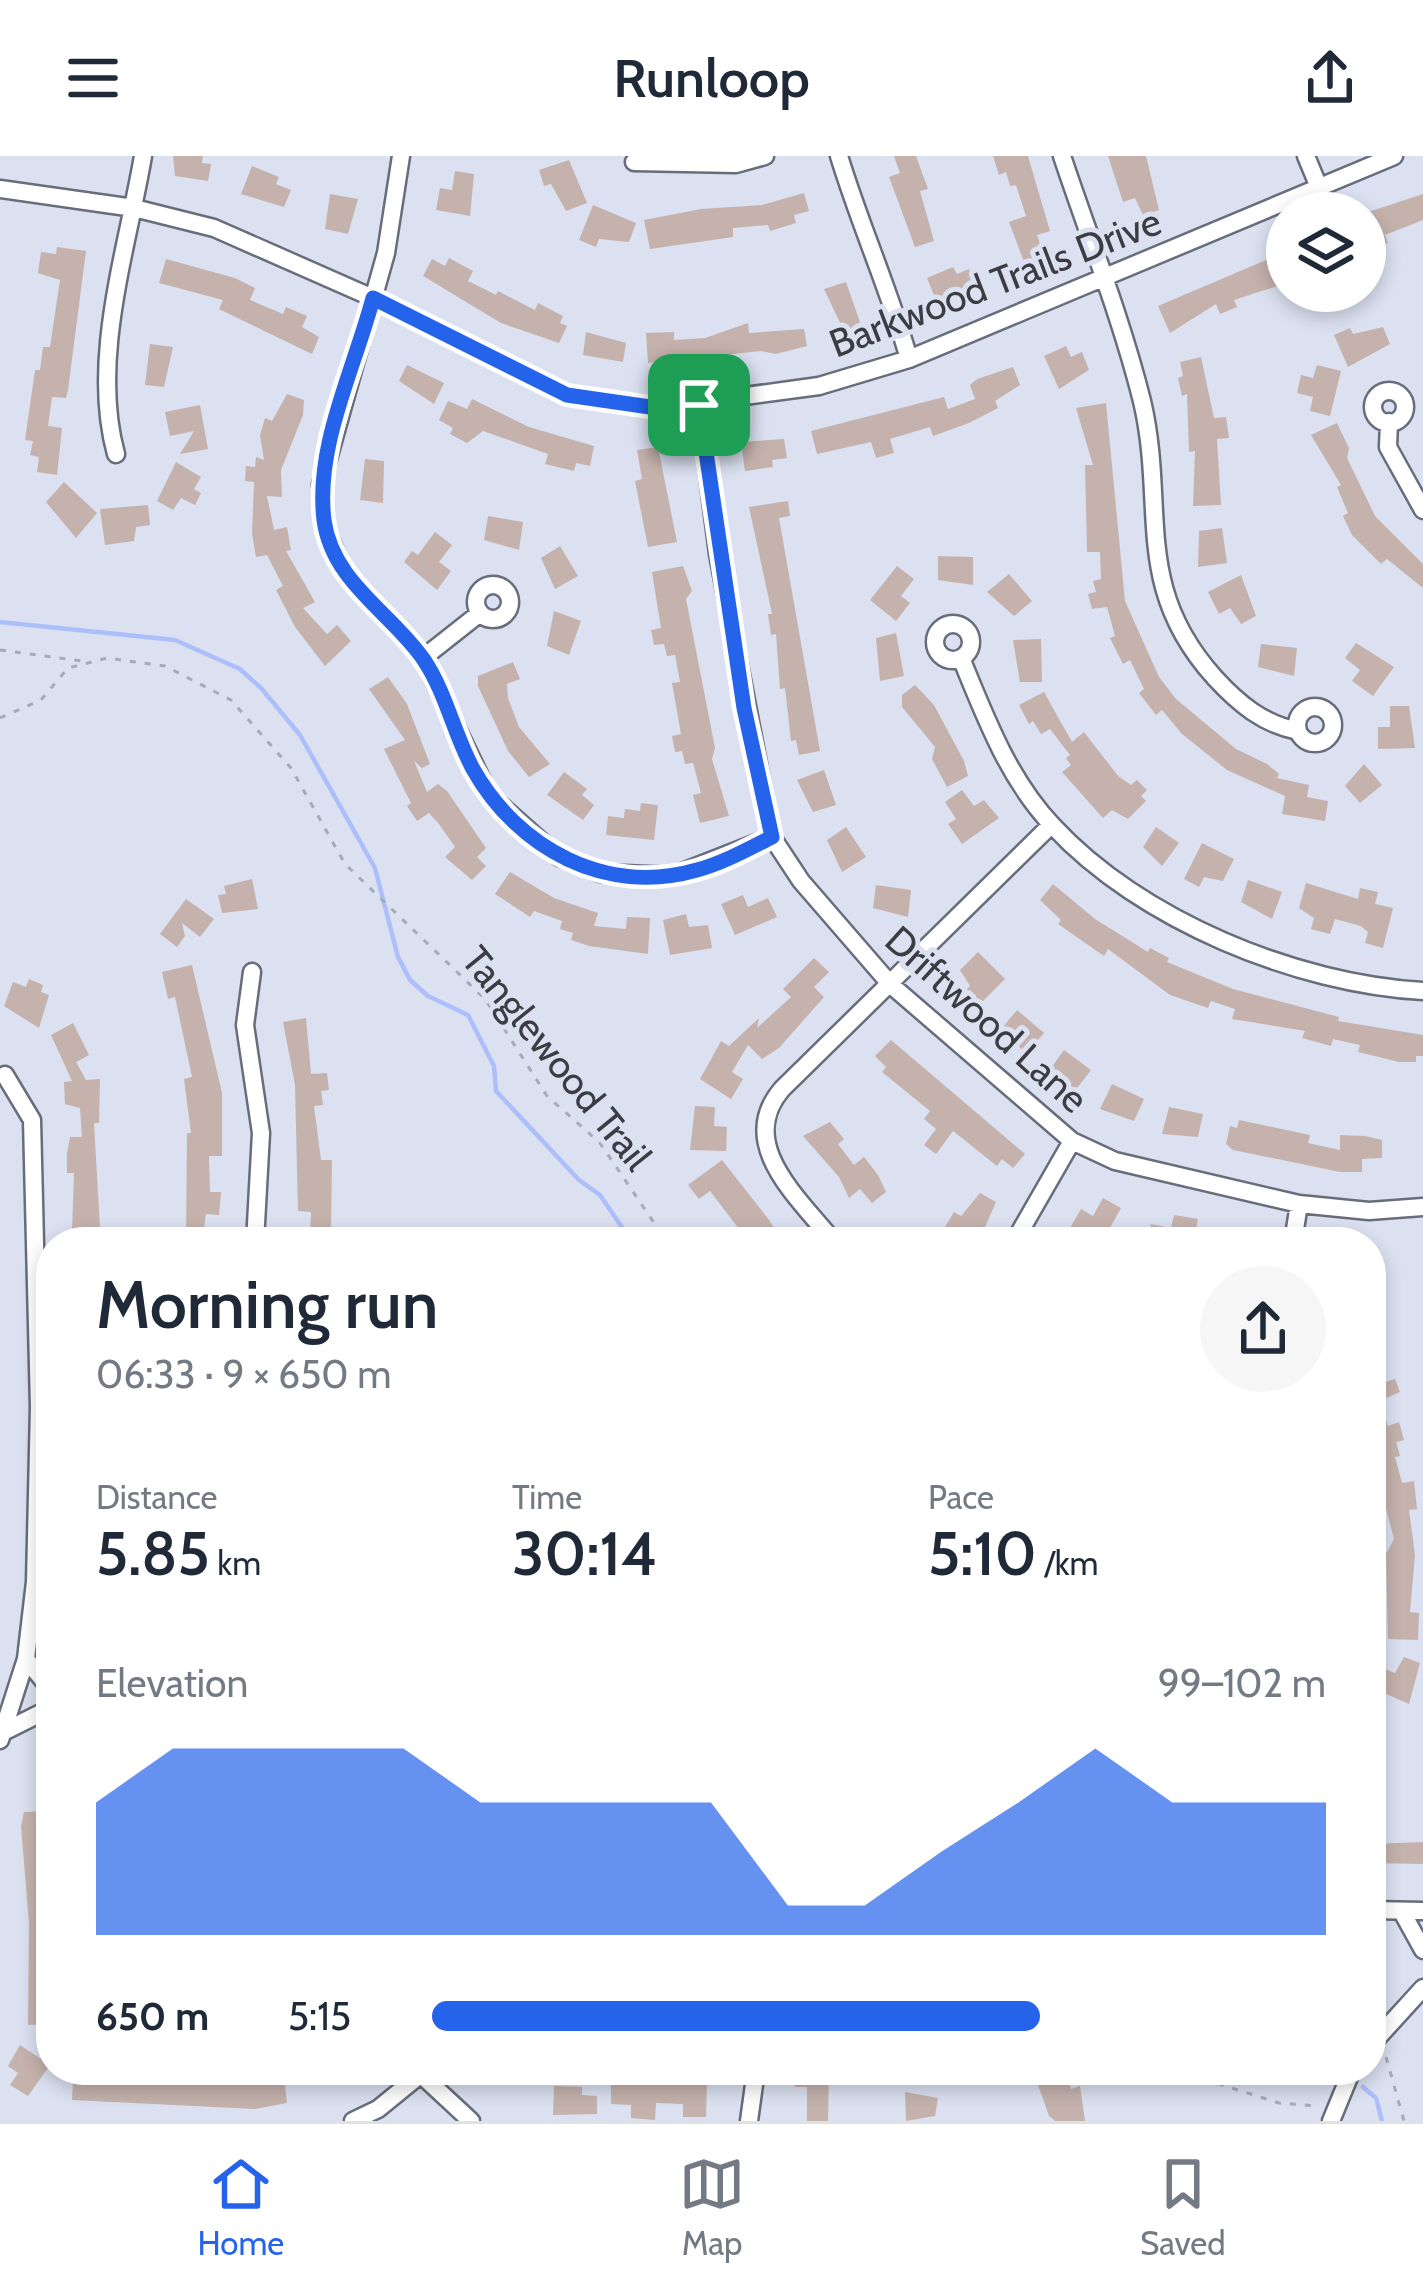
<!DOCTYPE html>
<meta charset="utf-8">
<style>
:root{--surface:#fff;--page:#f6f6f7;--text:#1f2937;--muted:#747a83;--line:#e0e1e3;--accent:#2563eb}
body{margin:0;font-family:Cabin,sans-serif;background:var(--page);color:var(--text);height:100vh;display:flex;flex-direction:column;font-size:45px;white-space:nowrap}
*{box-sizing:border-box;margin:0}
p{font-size:39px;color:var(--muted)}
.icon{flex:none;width:66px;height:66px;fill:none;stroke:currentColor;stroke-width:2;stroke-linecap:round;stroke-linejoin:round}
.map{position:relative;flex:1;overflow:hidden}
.sheet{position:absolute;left:36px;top:1071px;width:1350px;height:858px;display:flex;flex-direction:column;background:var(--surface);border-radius:48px;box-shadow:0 6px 18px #0003}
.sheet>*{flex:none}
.controls{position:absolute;left:1266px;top:36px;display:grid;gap:24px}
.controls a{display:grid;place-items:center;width:120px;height:120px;border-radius:50%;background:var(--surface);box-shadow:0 6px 18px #0003;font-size:60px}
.pin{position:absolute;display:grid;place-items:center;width:102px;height:102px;color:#fff;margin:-51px;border-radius:24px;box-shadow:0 6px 18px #0006}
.round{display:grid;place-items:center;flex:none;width:126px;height:126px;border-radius:63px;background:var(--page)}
.headline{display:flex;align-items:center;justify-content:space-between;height:204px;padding:0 60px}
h1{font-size:66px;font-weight:600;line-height:90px}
.metrics{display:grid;grid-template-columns:repeat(3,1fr);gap:18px;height:204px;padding:12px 60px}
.metrics div{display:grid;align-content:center}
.metrics b{font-size:60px;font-weight:600}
.metrics small{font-size:33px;font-weight:400}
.metrics p{font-size:33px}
.chart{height:336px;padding:24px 60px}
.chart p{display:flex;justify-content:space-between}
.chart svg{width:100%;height:216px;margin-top:12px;fill:var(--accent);opacity:.7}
ul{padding:0 60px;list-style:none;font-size:39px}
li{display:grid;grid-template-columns:192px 144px 1fr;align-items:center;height:90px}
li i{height:30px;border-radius:15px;background:var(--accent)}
header{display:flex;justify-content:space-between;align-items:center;height:156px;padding:0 60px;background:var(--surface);font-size:54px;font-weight:600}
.tab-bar{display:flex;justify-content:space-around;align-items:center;height:168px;border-top:3px solid var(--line);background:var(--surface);font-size:33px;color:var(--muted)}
.tab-bar a{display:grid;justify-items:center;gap:6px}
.tab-bar .selected{color:var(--accent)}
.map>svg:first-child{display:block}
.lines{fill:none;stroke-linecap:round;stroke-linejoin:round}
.stream{stroke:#acbffa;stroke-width:4.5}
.building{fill:#c5b2ad}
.street-casing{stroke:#686d7b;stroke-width:21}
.path{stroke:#a6abb7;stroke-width:3;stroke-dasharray:6 9;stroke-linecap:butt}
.street{stroke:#fff;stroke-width:16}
.route-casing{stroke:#fff;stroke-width:24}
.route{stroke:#2563eb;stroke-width:15}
.labels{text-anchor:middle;stroke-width:10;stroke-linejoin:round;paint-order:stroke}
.street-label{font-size:39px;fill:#3b3d43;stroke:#dbe1f1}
</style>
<header><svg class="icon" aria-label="menu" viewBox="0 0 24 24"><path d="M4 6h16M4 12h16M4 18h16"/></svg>Runloop<svg class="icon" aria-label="share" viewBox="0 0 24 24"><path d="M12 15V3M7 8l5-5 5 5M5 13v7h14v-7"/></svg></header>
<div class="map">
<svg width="1423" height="1965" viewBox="0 0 1423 1965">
<rect width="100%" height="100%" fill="#dbe1f1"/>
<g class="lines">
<path class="stream" d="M0,466L175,484L240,513L261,532L300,579L375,712L398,801L410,824L428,840L468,859L494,910L496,935L579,1024L600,1039L632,1086
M1363,1931L1376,1942L1382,1965"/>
</g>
<path class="building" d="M173,0H203L202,7L211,8L208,25L175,20Z
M894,0H916L928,33L920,35L934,85L915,91L889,21L900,17Z
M993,0H1028L1050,75L1037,79L1044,99L1024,106L1009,66L1026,60L1016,29L1010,30L1006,16L999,19Z
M1108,0H1146L1159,54L1143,59L1135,42L1123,46Z
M569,4L587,47L566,55L551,28L544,30L539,14Z
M252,10L279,21L276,28L291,34L284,51L241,38Z
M455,15L474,18L470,60L436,54L440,32L452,34Z
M804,37L809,55L794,59L796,67L770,75L768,69L733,72V81L650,93L644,64L701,53L762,49Z
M330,38L358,43L348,78L325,73Z
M1423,38V64L1385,79L1388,87L1371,93L1365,57Z
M593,49L636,67L629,86L599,83L596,91L579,84Z
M57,91L86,95L68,234L66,242L52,241L48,270L62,272L57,319L37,316L39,301L30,299L33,285L25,284L35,214H40L43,191H50L60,124L38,117L41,96L56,98Z
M1287,95V127L1234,144L1237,151L1220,158L1216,148L1170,177L1158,150Z
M449,102L473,115L468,125L496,139L498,135L535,154L538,147L563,160L560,167L567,170L559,187L501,167L423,120L432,103L445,110Z
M166,103L235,122L255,132L250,144L283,158L286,151L307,160L302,171L319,181L312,198L219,153L223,144L159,127Z
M953,111L957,118L969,113L977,131L938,149L927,122Z
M846,126L861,169L844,175L824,133Z
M748,167L749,177L804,173L807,190L776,198L761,195L648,207L646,177L674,176V184L705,182Z
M1383,171L1390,188L1348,211L1334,179L1350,172L1353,178Z
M586,176L626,187L623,206L583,199Z
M150,188L173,191L164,231L145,229Z
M1066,190L1071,201L1082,196L1089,214L1059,233L1044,200Z
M1201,201L1214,262L1226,261L1229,282L1217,283L1221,349L1193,350L1195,295L1189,296L1187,238L1182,240L1178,222L1183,220L1180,206Z
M407,209L444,227L434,248L399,225Z
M1317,209L1341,215L1330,260L1310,255L1313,241L1297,237L1301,219L1313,222Z
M1013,211L1020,229L995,245L998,252L969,267L933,280L930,271L890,283L894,297L876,302L871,286L817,298L811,275L944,241L948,253L975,243L970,229L977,223Z
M287,238L304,244L303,259L281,314L282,341L267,340L274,374L287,371L291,394L286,395L315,446L303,452L327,478L337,469L351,485L325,510L295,471L276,434L283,430L267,399L256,401L252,378L254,326L245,325L246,310L255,311L256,301L264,304L260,279L265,262L272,265Z
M472,243L529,271L594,290L590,310L576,307L574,315L545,308L548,298L483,275L467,287L450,278L453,272L439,264L448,245L467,253Z
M1106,247L1125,445L1159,521L1176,543L1236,593L1267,608L1279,618L1277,622L1309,629L1307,641L1328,645L1325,665L1282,658L1285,640L1227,614L1182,578L1162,554L1156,559L1139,537L1144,533L1130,504L1123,508L1110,482L1115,480L1107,451L1092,453L1088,438L1096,436L1093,425L1101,423L1100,396H1087L1085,309H1093L1076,252Z
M200,249L208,293L180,298L194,275L170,280L165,256Z
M1337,267L1349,292L1347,302L1375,360L1423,408V432L1387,403L1381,408L1352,379L1343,360L1348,357L1337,331L1341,329L1311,279Z
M784,283L787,302L772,304L773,311L745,315L741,286Z
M658,291L677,386L648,391L635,325L642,323L637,294Z
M365,303L384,305L383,347L360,344Z
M176,306L201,321L194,333L201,337L195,349L181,342L173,354L157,345Z
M64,326L97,357L76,382L46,346Z
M788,345L790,360L779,362L820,595L799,599L796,584L791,585L785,532L780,533L776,478L771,479L768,458H772L749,351Z
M148,349L150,369L136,371L134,385L105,389L100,353Z
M488,360L523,366L519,394L484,384Z
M1222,372L1227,407L1198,411L1199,375Z
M435,376L452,389L439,406L451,415L437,434L404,406L412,395L418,399Z
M560,390L578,420L555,433L541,402Z
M938,400L973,401V429L938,424Z
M683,410L692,435L686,443L715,592L712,603L729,660L700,667L693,639L701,637L693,607L685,608L682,595L675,596L672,580L681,578L672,527L680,526L675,499L667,500L664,488L654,489L651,474L661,472L652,416Z
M897,410L914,423L901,440L910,447L896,465L870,444Z
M1009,418L1032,445L1014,460L987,436Z
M1241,419L1256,460L1241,468L1230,452L1219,458L1208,436Z
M554,455L581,465L569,499L547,490Z
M896,477L904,520L880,525L876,482Z
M1041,483L1042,526H1020L1013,484Z
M1356,487L1394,511L1373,540L1352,525L1360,514L1345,502Z
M1261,488L1297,492L1294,520L1258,511Z
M513,506L520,523L507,528L508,542L519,571L550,608L529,621L508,595L478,530V520Z
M388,521L407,548L430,608L422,612L414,605L427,636L438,628L447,635L486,692L477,701L486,710L472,724L445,701L455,691L439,668L429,657L417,665L407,650L411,647L384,593L405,584L369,533Z
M915,529L934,549L964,605L968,620L947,631L932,603L935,591L902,551V539Z
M1044,536L1072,586L1084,576L1118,620L1131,629L1137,624L1147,634L1141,640L1146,645L1128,663L1112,654L1103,662L1062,616L1071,609L1066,602L1070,599L1050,573L1041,578L1033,565L1029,568L1019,549Z
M1390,550H1409L1415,592L1378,593V571H1390Z
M1364,608L1382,629L1360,647L1345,630Z
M824,614L836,649L813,656L797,624Z
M564,616L587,633L582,639L594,649L583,664L547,639Z
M962,634L974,650L984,644L999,662L962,688L948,668L956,663L945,646Z
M641,647L658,649L654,684L606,679L608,660L624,662L625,653L640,655Z
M846,671L866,701L842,716L827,684Z
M1156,671L1179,687L1162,710L1143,691Z
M1202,687L1234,703L1223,725L1204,721L1199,731L1184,723Z
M510,716L554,742L598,757L594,770L626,773L627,761L650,762L648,798L589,790L571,784L573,777L560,773L562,765L534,755L530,761L495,738Z
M252,723L258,753L222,757L218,739L226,738L224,730Z
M1248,724L1282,736L1272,763L1241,746Z
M1306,727L1358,743L1360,732L1378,736L1375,748L1393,752L1383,792L1365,787L1368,776L1361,770L1335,763L1330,778L1311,773L1314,762L1299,752Z
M1053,728L1095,763L1148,796L1150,792L1169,802L1167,806L1233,833L1339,861L1338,865L1423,879V900H1416V906H1399L1358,896L1360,889L1333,883L1331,890L1302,882L1305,875L1232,863L1235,853L1211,845L1208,852L1170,839L1108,793L1104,800L1058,768L1061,764L1040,744Z
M876,729L911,734L908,761L873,752Z
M743,739L748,751L768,742L777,761L735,779L721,748Z
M186,743L214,763L200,781L182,767L185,780L177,791L160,778Z
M686,758L689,771L708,769L712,792L670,799L663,764Z
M978,796L1005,823L975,853L961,839L970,830L960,814Z
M814,802L829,816L814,831L824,841L779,892L762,903L748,889L732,916L743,923L731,943L700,923L721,885L729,890L759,862L757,872L791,841L783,833Z
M192,809L222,937V1000H209L210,1036H221L219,1059L206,1058L203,1078L186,1077L187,977H191L184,923L192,921L175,841L168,843L162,816Z
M29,823L43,829L41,836L49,839L39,872L4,850L13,826L26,831Z
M1017,854L1044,877L1026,898L1002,872Z
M306,862L311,918L327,917L329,934L321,935L323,949L314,950L321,1004H332L331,1077L310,1076L311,1056L298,1055L295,929L283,866Z
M73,867L89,899L76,906L86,924L100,923L99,967H94L100,1072L85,1074H72L74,1017H67V997L70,981H82L80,952L65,948L64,926L72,925L51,879Z
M891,884L1025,998L1013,1012L1002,1003L997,1010L953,975L936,998L924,989L936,973L924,963L930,955L882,916L886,911L875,900Z
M1064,894L1091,914L1074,936L1051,912Z
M1112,928L1144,943L1134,965L1100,953Z
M695,950L715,951L714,970L727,971L726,995L690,994Z
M1169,951L1203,958L1198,981L1162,978Z
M1239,964L1310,979L1308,987L1340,994V979L1365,980L1382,984V1002L1362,1003V1016H1340L1233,994L1226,988L1230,970L1237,972Z
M830,966L844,983L838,988L854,1009L864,1001L878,1019L886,1036L872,1047L860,1033L849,1042L839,1021L803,980Z
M722,1004L769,1064L783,1086H749L710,1035L699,1043L688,1029Z
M980,1037L996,1046L981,1080L972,1086L945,1071L954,1056L961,1060Z
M1103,1042L1121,1052L1102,1086H1062L1081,1053L1093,1060Z
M1174,1059L1198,1063L1195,1078L1207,1080V1086H1147L1151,1068L1171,1072Z
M1373,1202L1382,1227L1395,1223L1400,1236L1379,1245L1388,1270L1399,1266L1404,1284L1396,1286L1400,1300L1395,1301L1402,1327L1414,1325L1417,1353L1409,1354L1415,1399L1410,1456L1419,1457L1418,1484L1388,1483L1386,1398L1394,1383L1371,1295Z
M1404,1501L1420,1507L1409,1548L1375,1533L1383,1512L1395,1517Z
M47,1655L51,1852H46L47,1868L28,1869L29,1767L21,1670L24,1656Z
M1423,1686V1708L1371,1707V1688Z
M20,1889L50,1909L28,1940L10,1929L18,1917L8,1910Z
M205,1914H222L221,1929H285L287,1947L255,1953L72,1944L73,1925H88V1917L204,1923Z
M795,1914H829L828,1965H807V1931H795Z
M1066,1918L1071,1933L1080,1930L1085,1965H1055L1049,1960L1038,1929Z
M611,1927L707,1928L706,1961H683V1948L656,1947L655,1964L631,1962V1949L611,1948Z
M554,1930L582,1931V1939L597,1940V1958L553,1959Z
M905,1936L938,1942L935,1960L906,1965Z"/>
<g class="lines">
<defs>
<path id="street" d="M401,0L386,97L321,328L325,371L344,416L423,502L489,639L559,701L600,717L672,720L772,681
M839,0C860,69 889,133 909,203
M1062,0C1089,81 1121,161 1142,245C1167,351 1131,429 1215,522C1239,548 1263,568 1298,575
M1306,0L1318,29
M634,6L736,8L765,0
M0,33L134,52L214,72L373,142L567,239L657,252L819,230L909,203L1394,0
M1373 251a16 16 0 1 1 32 0a16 16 0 1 1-32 0Z
M699,249L718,398L772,681L801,725L891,829L1072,985L1115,1005L1299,1048L1369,1055L1423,1051
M1389,266L1388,291L1423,354
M116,298C90,204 127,94 143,0
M476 446a17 17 0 1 1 34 0a17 17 0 1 1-34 0Z
M935 486a18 18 0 1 1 36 0a18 18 0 1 1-36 0Z
M423,502L480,457
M961,502C985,560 1008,623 1053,670C1140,764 1296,828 1423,835
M1297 569a18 18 0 1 1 36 0a18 18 0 1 1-36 0Z
M252,816L245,869L261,977L255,1086
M834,1086C799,1042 735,988 782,933L1051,669
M1014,1086L1072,985
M1293,1086L1299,1048
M26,1503L51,1534
M7,1574L51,1552
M0,1584L26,1503L35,1426L39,1251L32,964L5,919
M1371,1754L1423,1755
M1402,1756L1423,1794
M1371,1889L1423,1832
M416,1914L471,1965
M353,1965L378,1953L426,1914
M749,1965L756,1914
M1331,1965L1352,1914"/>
</defs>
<use href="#street" class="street-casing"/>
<path class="path" d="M0,494L82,505
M0,562L41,544L68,512L107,502L165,510L231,544L291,612L345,708L485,843L547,940L600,987L667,1086
M1386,1901L1404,1965
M1175,1914L1279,1947L1318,1950"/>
<use href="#street" class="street"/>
</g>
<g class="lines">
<defs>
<path id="route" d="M373,142L567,239L657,252L699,249L744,552L772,681C748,693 723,707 697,714C606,740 518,693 473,613C454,578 446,537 424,504C392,457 332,426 324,364C315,290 354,214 373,142Z"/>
</defs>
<use href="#route" class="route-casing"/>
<use href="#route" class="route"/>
</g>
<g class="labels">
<g class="street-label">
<text transform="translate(995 126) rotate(-21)" y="14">Barkwood Trails Drive</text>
<text transform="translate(987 863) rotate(42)" y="14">Driftwood Lane</text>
<text transform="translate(557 902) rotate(51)" y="14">Tanglewood Trail</text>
</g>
</g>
</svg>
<div class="controls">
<a><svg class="icon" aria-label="layers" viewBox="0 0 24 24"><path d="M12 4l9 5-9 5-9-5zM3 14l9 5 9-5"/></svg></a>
</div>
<div class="pin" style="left:699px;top:249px;background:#1e9e55"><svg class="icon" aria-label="arrive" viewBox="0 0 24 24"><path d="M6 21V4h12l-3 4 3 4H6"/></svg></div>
<section class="sheet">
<div class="headline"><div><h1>Morning run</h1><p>06:33 · 9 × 650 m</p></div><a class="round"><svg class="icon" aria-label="share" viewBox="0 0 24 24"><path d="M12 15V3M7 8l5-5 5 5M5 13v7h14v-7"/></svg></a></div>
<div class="metrics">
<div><p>Distance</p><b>5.85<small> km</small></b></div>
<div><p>Time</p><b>30:14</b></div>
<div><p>Pace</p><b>5:10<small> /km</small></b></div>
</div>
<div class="chart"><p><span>Elevation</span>99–102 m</p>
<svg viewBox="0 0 160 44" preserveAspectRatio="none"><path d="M0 44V17L10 6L20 6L30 6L40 6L50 17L60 17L70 17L80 17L90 38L100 38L110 27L120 17L130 6L140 17L150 17L160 17V44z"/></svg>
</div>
<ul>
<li><b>650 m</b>5:15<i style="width:68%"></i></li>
</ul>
</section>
</div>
<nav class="tab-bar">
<a class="selected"><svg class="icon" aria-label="home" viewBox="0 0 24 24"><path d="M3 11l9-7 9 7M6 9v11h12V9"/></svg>Home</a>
<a><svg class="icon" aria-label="map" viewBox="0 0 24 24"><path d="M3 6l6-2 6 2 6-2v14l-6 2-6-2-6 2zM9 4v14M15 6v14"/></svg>Map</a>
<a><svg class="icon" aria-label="saved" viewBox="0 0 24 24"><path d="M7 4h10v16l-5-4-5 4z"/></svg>Saved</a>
</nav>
